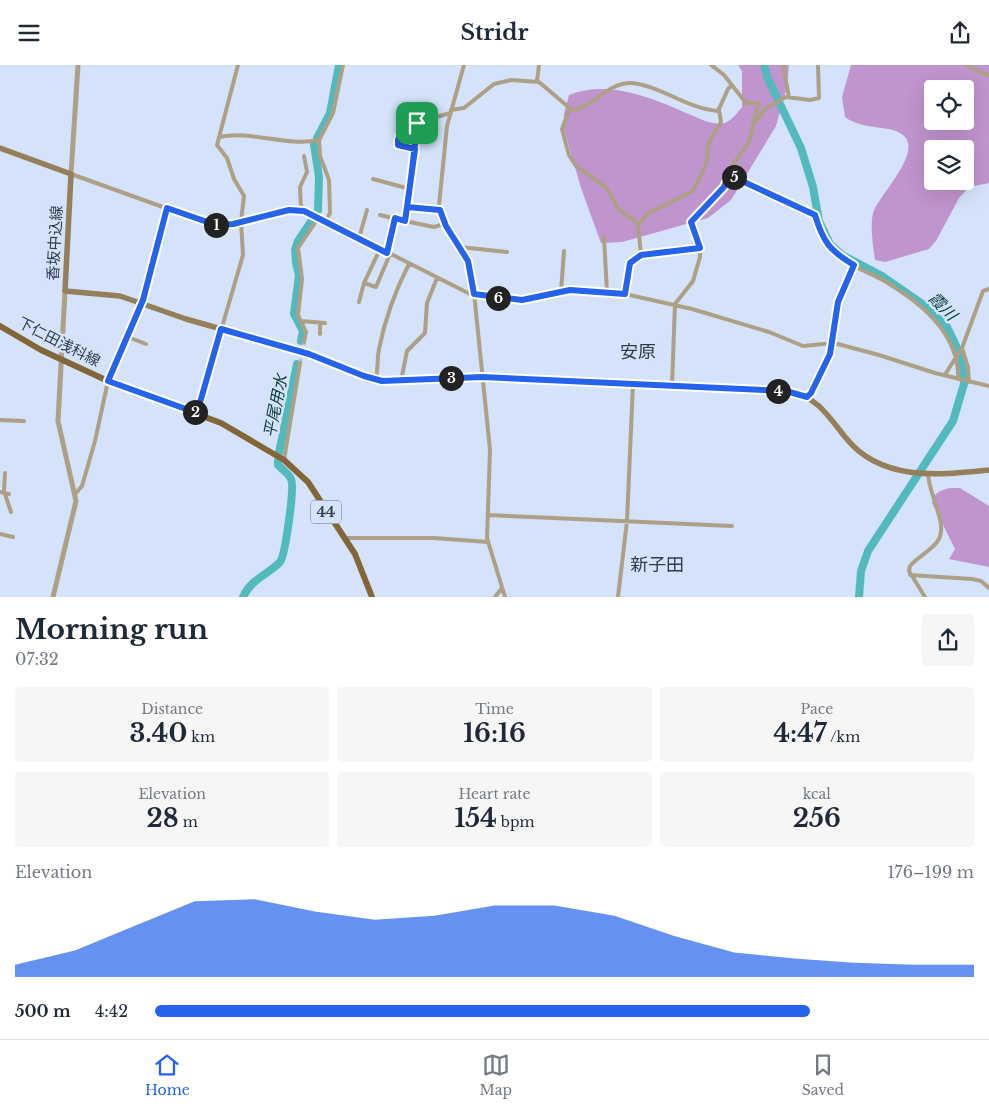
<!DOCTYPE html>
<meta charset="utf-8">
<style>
:root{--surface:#fff;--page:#f6f6f7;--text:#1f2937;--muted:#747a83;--line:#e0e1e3;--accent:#2563eb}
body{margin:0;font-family:"Libre Baskerville","Noto Sans JP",serif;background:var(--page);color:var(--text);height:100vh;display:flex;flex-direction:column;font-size:19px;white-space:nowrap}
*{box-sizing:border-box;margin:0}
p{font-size:16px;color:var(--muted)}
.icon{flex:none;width:28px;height:28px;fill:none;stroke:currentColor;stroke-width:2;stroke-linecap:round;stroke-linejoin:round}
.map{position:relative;height:532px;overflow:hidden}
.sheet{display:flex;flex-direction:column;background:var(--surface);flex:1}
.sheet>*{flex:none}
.controls{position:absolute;left:924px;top:15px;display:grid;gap:10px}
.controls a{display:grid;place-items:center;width:50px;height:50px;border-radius:5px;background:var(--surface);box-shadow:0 5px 20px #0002;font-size:25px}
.pin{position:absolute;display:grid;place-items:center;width:42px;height:42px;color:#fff;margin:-21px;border-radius:10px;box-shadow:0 2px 8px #0006}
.km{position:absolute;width:25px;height:25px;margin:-12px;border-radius:50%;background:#222;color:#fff;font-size:14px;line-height:25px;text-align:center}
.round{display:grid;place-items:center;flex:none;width:52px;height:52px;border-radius:5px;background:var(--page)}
.head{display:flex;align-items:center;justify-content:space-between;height:85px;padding:0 15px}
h1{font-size:28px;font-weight:700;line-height:38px}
.figures{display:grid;grid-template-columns:repeat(3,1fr);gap:8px;height:85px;padding:5px 15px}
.figures div{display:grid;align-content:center;border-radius:5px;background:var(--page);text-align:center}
.figures b{font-size:25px;font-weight:700}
.figures small{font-size:14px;font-weight:400}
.figures p{font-size:14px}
.chart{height:140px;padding:10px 15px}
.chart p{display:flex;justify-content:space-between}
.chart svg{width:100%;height:90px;margin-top:5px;fill:var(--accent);opacity:.7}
ul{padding:0 15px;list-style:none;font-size:16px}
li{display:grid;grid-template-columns:80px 60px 1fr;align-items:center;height:38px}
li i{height:12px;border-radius:6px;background:var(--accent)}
header{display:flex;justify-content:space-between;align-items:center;height:65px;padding:0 15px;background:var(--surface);font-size:22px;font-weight:700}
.tabs{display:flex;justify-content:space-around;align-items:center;height:70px;border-top:1px solid var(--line);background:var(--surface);font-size:14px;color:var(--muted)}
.tabs a{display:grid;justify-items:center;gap:2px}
.tabs .on{color:var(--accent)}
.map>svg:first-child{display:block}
.forest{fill:#c094ce;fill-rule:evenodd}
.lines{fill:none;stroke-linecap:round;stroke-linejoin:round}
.river{stroke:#52b9bd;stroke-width:8}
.minor-tunnel{stroke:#b3c2d7;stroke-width:4;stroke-dasharray:4 2;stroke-linecap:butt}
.minor{stroke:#ae9f87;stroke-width:4}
.tertiary{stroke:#ae9f87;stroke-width:5}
.secondary{stroke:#957e5a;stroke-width:5.5}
.primary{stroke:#826638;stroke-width:6}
.route-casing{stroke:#fff;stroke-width:10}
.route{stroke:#2563eb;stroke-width:6}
.labels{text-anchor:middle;stroke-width:5;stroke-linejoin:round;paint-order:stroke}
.shield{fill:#d4e3f9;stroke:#5f6e83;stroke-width:1}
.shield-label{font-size:14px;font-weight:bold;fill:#2d3c51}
.street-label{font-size:15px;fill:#2d3c51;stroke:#d4e3f9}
.water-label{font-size:16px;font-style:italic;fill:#0b3d3e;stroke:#d4e3f9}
.quarter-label{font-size:18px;fill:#2d3c51;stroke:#d4e3f9}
</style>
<header><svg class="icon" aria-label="menu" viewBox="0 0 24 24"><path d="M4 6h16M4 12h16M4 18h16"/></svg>Stridr<svg class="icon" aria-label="share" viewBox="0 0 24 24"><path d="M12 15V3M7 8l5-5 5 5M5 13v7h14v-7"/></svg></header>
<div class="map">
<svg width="989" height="532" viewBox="0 0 989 532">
<rect width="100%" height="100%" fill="#d4e3f9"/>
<path class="forest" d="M738,0H789L787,22L776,61L731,135L708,153L622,177L601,178L581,123L564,64V49L569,30C614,12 664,39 705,56C726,62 729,58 742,42V6Z
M851,0H989V118L969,122L959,133L936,176L929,184L885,197L875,195C873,181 870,162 873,148C878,131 924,87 903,70C890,59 864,66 845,52L842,32ZM932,24H965V56H932ZM932,84H965V116H932Z
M950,423H960L989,441V502L949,494L955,484L932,438C933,428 941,425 950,423Z"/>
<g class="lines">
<path class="river" d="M764,0L768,14L801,83L813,122L819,156L830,179L842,190L882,211L924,240L947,262L962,293L964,319L953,356L868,486L861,506L859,532
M317,73L330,48L339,0
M314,80L319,112L318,145
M301,276L303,266L294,249L299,210L296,198L295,185L298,176L312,155
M279,388L297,299
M243,532C251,514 269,509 280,497C285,491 295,422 291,414C289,409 282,404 278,400V396"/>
<path class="minor-tunnel" d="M300,298L304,277"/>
<path class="minor" d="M464,0L447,61L439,140L444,159L468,196L472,208L490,385L487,473L505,532
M711,0L724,10L746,38H759L753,59
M783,0L789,32
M966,0L989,11
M537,16L539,0
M570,43L562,64L569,90L576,101L606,122L619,145L635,156L638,160L641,190
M451,45L464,43L494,19L511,15L539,17L572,45C595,42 607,17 632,18C661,21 688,44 718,46L728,24L731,21
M219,72C252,65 286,82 319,75
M415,84L398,80V75L406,56L417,58
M71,109L213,160C245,163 276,138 308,147L470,229L522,235L570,225L625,229L692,244L769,267L803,281L834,278L879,290L935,308L989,321
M729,110L815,150C819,162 823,176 831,185C844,198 865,206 881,214C918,235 960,267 958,314
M373,114L410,124
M407,142L440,145
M301,145L300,122L307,107L304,91
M380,150L405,156L417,58L450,48
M326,155L330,148L329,115L320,91L319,75L333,48L343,0
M405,156L434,162L444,159
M638,160L647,149L693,126L707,97L708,79L721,57L719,45
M604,172L607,227
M359,173L367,145
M460,182L507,187
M387,188L395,153
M364,218L380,184
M561,227L564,186
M625,229L630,198L641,190L700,183
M359,237L364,218L376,222L390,189
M301,256L325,258
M320,269V258
M128,272L146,279
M304,277L306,267L298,250L302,214L298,183L319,152
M946,308L962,283
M376,315C378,304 377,294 379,284C385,254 395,226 409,199
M401,316L407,286L425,268L427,238L437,213
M969,317L968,302L962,283L983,226L989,224
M672,321L675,239L693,216L700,192V183L692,161L693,154L724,122L731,102L749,77L753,60L766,43L786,32L810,35L819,33L818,0
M807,332L830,289L838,237L854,200
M197,348L243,190L241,156L244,131L234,114L227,93L217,80L238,0
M0,355L24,356
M284,395L300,298
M5,408L4,426L11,447
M0,427L9,429
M76,428L82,421L95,376L108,316L143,235L167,143
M488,450L732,461
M0,469L13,472
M345,473H434L488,477
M910,510L972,514L981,516L989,523
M495,532L502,523
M618,532L627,456L633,319
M925,532L909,506L910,501C918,492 930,486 937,477C950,461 928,429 928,408"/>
<path class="tertiary" d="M71,109L78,0
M53,532L76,436L58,356L65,226"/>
<path class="secondary" d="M0,83L71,109L65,226L120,231L186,254L309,289L376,315L401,316L482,312L792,327C819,333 830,354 846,373C881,417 940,410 989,405"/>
<path class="primary" d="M0,261L41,285L108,316L221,358L284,395L308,417L355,489L372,532"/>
</g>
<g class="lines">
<defs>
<path id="route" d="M417,58C414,91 410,123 405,156L395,153L387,188L304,146L289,145L233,159L216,160L167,143L143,235L108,316L197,348L221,264L309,289L364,311L382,316L482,312L786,326L807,332L811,328L830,289L838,237L854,200C830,186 823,177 815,150L729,110L724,122L691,157L700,183L641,190L630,198L625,229L570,225L522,235L474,229L468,196L446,161L440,145L407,142L415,84L398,80V75L406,56L417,58"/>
</defs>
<use href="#route" class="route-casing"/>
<use href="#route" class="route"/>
</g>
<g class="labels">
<rect class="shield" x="311" y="435.5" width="30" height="23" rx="4"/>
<g class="shield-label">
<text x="326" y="452">44</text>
</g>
<g class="street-label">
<text transform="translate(55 178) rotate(-87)" y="5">香坂中込線</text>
<text transform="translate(59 277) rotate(27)" y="5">下仁田浅科線</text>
</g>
<g class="water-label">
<text transform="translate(943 241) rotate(45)" y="6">霞川</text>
<text transform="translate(275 341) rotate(-79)" y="6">平尾用水</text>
</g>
<g class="quarter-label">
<text x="638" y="293">安原</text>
<text x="657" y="506">新子田</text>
</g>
</g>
</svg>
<div class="controls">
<a><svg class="icon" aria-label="locate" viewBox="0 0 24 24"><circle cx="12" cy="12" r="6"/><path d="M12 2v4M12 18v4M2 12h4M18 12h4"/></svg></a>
<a><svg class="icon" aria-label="layers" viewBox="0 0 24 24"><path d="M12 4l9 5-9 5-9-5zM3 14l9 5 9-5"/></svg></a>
</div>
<div class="pin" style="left:417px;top:58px;background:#1e9e55"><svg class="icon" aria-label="arrive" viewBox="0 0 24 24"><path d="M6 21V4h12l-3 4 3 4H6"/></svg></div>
<b class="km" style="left:216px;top:160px">1</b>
<b class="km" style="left:195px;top:347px">2</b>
<b class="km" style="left:451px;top:313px">3</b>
<b class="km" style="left:778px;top:326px">4</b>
<b class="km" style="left:734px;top:112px">5</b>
<b class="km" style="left:498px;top:233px">6</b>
</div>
<section class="sheet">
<div class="head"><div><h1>Morning run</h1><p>07:32</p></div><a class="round"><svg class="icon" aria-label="share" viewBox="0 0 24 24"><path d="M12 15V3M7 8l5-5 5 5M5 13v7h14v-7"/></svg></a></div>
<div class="figures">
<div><p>Distance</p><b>3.40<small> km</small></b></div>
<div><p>Time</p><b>16:16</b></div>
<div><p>Pace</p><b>4:47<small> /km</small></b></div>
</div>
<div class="figures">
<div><p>Elevation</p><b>28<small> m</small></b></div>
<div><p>Heart rate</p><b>154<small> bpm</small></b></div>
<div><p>kcal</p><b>256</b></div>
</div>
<div class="chart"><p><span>Elevation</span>176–199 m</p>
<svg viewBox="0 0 160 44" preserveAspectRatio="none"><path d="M0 44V38L10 31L20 19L30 7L40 6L50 12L60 16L70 14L80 9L90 9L100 14L110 24L120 32L130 35L140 37L150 38L160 38V44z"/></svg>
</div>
<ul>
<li><b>500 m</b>4:42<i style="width:80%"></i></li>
</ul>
</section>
<nav class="tabs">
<a class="on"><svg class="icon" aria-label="home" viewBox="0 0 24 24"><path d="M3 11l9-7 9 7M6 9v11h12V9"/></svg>Home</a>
<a><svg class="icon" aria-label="map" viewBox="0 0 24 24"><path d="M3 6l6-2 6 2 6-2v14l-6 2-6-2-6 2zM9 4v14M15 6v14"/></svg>Map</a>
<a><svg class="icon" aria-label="saved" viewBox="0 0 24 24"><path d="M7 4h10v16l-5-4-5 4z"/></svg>Saved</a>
</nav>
